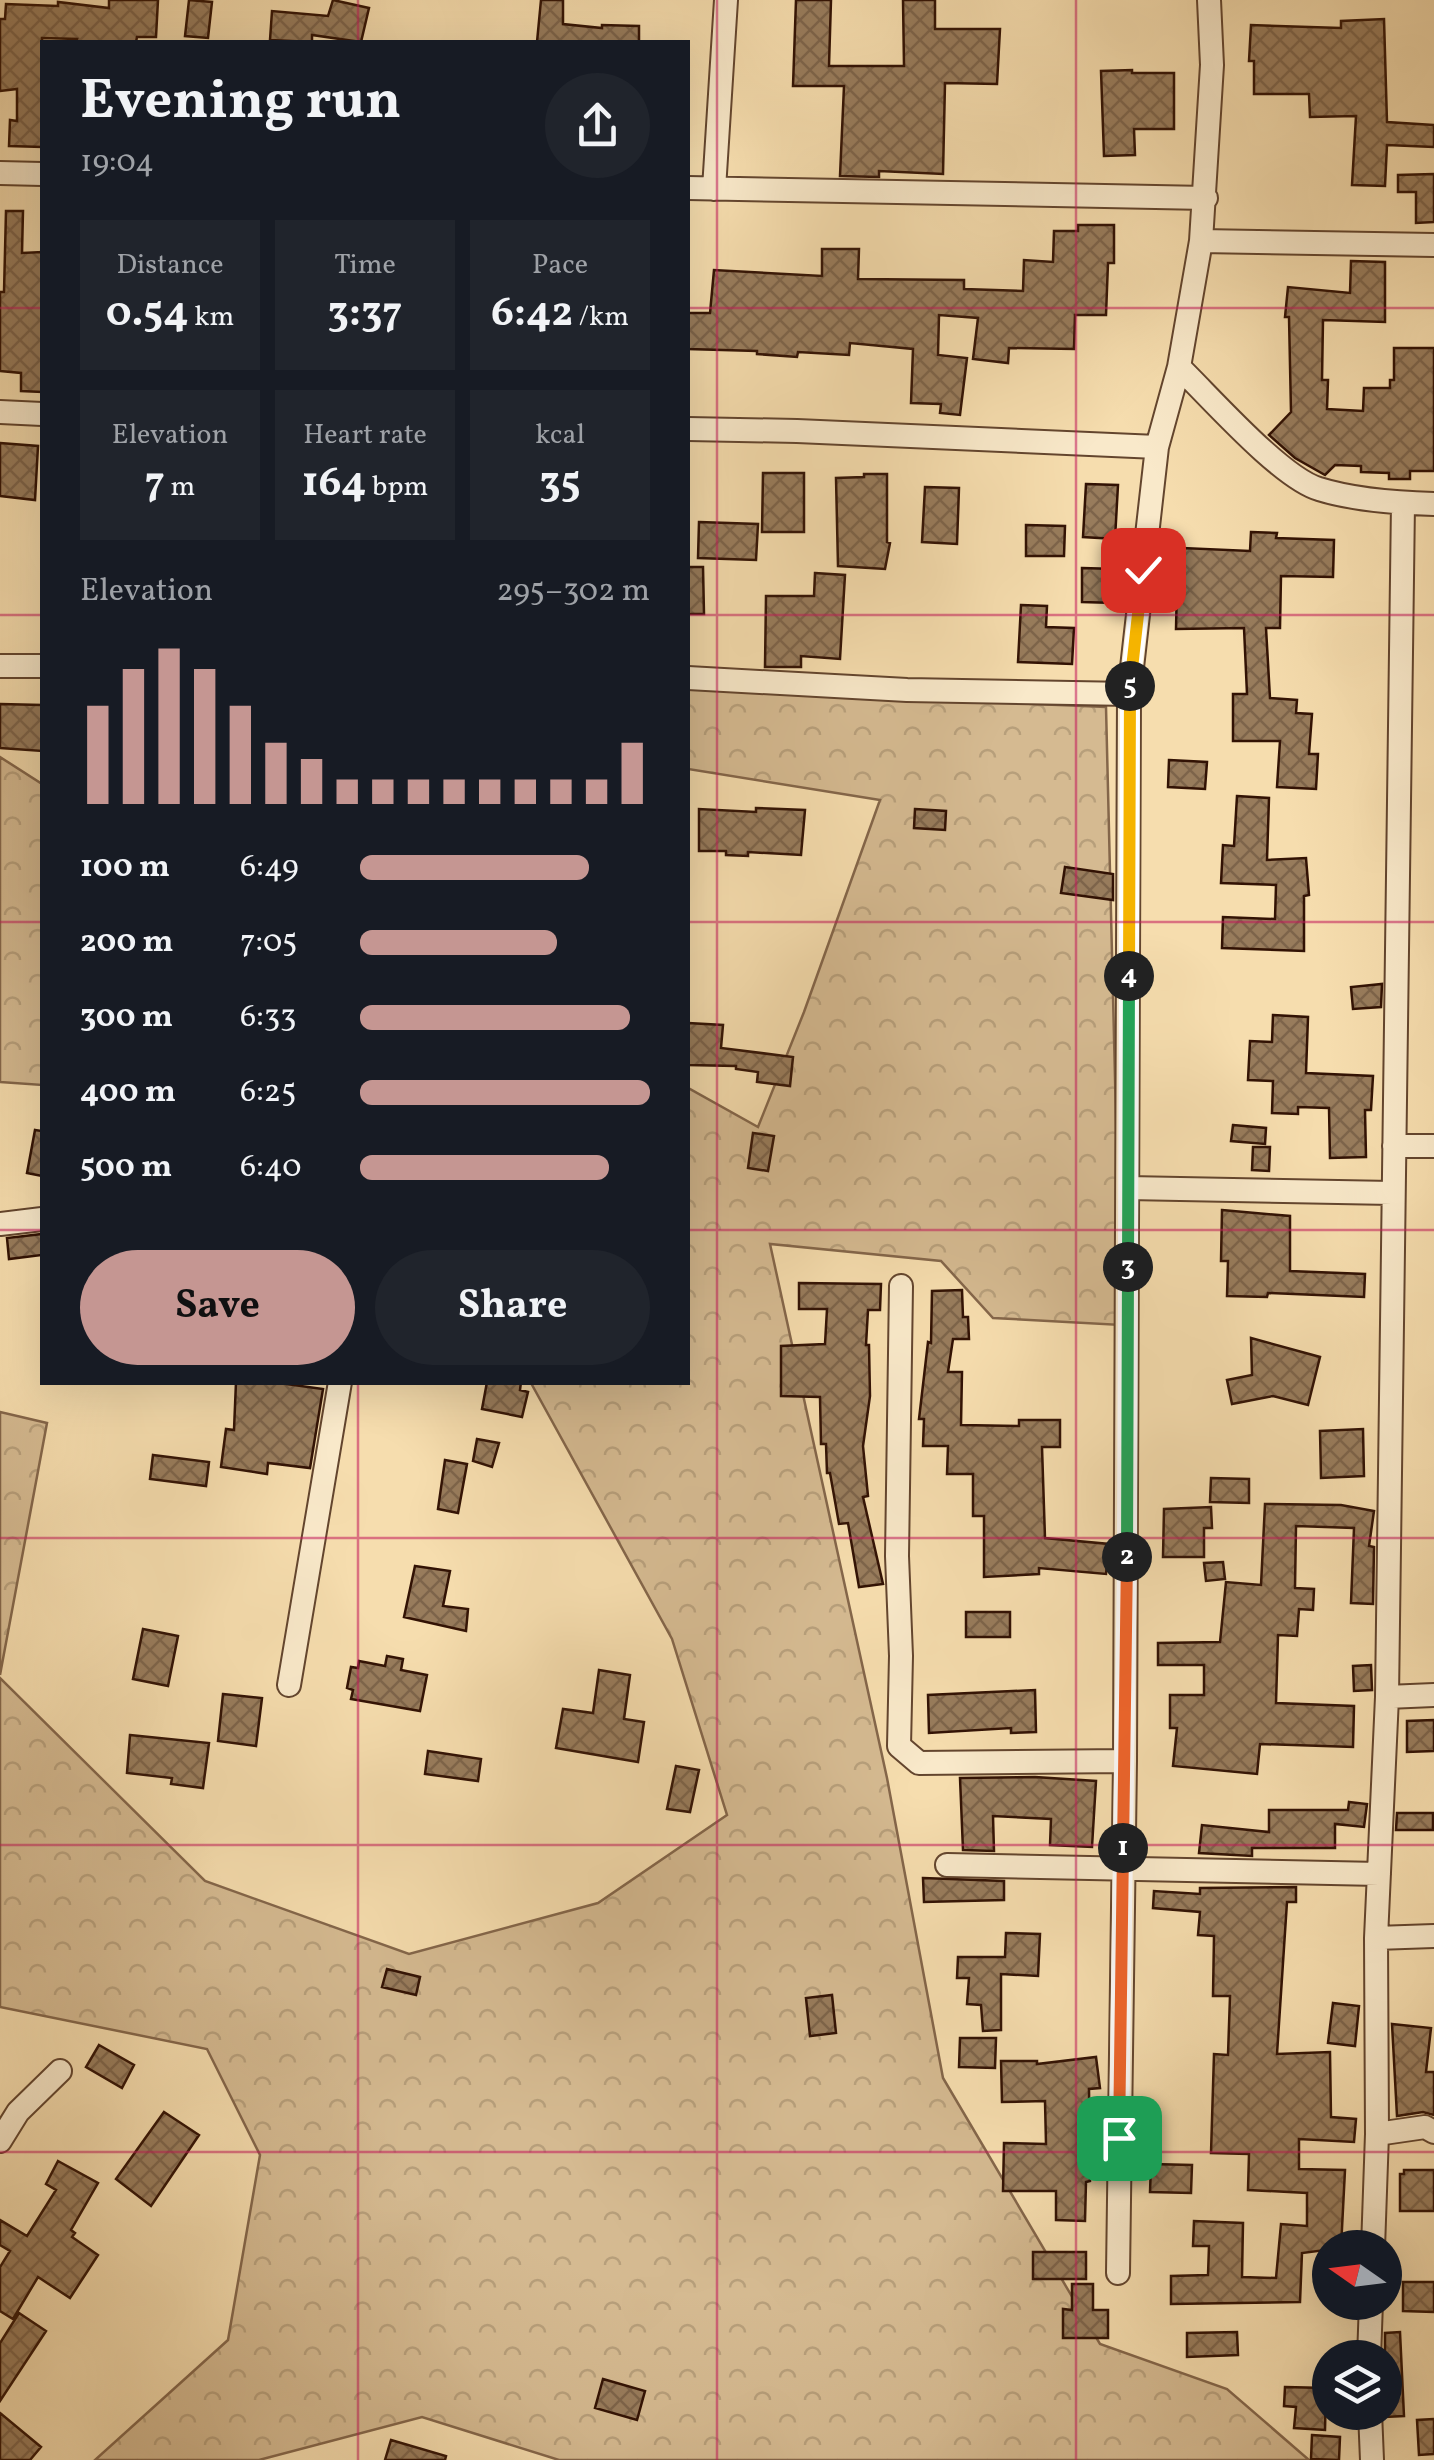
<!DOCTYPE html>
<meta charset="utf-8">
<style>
:root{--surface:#171b24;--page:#20242c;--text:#f1f3f6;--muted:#9ea1a6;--accent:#c59692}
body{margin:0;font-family:Vollkorn,serif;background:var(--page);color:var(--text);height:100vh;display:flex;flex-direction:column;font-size:38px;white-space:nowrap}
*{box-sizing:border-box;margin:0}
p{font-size:32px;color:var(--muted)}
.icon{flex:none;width:55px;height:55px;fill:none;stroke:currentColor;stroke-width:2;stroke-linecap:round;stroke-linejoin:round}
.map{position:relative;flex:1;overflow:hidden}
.details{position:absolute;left:40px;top:40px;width:650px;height:1345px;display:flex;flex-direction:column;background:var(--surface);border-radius:0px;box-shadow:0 10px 40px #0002}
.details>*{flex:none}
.needle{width:65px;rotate:284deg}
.tools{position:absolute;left:1312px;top:2230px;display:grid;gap:20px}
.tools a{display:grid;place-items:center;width:90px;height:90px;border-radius:50%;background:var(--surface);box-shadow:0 10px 40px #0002;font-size:50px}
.pin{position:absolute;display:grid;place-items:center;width:85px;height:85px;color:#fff;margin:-42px;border-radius:20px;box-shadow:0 5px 15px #0006}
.km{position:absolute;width:50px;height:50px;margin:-25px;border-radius:50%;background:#222;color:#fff;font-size:28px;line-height:50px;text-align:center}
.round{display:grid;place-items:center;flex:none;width:105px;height:105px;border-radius:52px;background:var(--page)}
.head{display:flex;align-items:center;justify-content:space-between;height:170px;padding:0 40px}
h1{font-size:55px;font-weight:700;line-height:75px}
.stats{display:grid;grid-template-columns:repeat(3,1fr);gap:15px;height:170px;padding:10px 40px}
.stats div{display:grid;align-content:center;border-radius:0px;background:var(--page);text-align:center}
.stats b{font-size:42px;font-weight:700}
.stats small{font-size:28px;font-weight:400}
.stats p{font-size:28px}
.chart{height:280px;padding:20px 40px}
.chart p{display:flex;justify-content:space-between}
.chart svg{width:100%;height:180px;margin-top:10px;stroke:var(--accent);stroke-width:6}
.cta{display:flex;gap:20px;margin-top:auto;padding:20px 40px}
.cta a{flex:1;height:115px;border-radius:60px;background:var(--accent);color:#111;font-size:40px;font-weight:700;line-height:115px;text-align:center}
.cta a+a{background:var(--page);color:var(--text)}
ul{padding:0 40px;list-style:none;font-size:32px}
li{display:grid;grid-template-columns:160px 120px 1fr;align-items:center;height:75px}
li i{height:25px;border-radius:12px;background:var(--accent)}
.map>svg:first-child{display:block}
.forest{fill:url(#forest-crowns);stroke:#84664a;stroke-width:2.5}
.building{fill:url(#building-cross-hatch);stroke:#321204;stroke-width:2.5}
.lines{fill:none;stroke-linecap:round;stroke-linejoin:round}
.minor-casing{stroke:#63452e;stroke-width:26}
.minor{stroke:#f9e9ca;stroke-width:22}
.split-1-casing{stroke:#fff;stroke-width:20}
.split-2-casing{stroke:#fff;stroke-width:20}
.split-3-casing{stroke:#fff;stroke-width:20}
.split-4-casing{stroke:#fff;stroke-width:20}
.split-5-casing{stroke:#fff;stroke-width:20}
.split-6-casing{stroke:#fff;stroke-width:20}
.split-1{stroke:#f0652b;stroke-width:12}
.split-2{stroke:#f0652b;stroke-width:12}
.split-3{stroke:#22a559;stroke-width:12}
.split-4{stroke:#22a559;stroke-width:12}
.split-5{stroke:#f5b400;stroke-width:12}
.split-6{stroke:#f5b400;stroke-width:12}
.grid{fill:none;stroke:#c2185b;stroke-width:2.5;stroke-opacity:0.55}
</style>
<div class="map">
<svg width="1434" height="2460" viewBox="0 0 1434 2460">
<defs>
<pattern id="forest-crowns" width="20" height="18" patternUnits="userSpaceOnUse" patternTransform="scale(2.5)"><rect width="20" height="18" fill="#d5ba91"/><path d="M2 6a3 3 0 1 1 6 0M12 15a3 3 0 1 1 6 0" fill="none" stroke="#b79f7b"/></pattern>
<pattern id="building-cross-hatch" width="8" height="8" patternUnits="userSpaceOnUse" patternTransform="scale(2.5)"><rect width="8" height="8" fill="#987c5c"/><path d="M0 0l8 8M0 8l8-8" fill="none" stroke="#7d644a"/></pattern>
</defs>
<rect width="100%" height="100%" fill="#f6ddae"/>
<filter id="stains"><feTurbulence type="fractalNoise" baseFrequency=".002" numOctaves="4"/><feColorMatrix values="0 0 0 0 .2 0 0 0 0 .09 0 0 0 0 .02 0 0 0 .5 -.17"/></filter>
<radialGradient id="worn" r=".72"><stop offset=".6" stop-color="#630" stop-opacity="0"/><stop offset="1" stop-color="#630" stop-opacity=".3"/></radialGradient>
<path class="forest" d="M688,689L1106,707L1121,1325L993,1318L941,1261L770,1244L887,1778L943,2078L1100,2344L1227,2389L1309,2460H559L422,2417L259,2460H95L228,2340L260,2155L207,2049L0,2007V1678L205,1881L409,1954L598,1903L727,1815L672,1639L531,1383L688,1382V1088L758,1127L804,1012L880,800L688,769Z
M0,757L42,784V1085L0,1082Z
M0,1412L47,1423L0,1675Z"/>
<path class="building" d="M109,0H158L156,37H137L136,42H76L77,39L42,38V147L9,146L10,120L17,121V89L0,91V19H5L6,4L58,6V2L109,8Z
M189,0L212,2L208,38L185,36Z
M333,0L369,8L361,42L312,35V42L270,40L272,11L328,16Z
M541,0H563V24L602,28V25L639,26V42H537Z
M796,0H831L829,66H904L903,0H935V29H1000L997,84L945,83L943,174L879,171V177L840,176L844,86H793Z
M1384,19L1387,122L1434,125V147L1387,145L1385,186L1352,185L1356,116L1310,117L1309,94H1254V61H1249L1251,25L1341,28V21Z
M1132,70V73H1174V129H1134L1135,155L1104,156L1101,71Z
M1434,174V222L1416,223V192H1398V175Z
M6,211H23L22,253L42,252V392L21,391V373L0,371V292H4Z
M1078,225H1114V263H1108L1106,315H1075L1074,349L1009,348L1008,363L973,359L978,318L939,315L938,355L967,358L960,415L940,413L941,404L911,403L913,349L850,343L849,355L798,352L797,357L757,354V351L688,349V313H710L714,270L822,276V249H859L858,279L964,280V289L1023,291L1024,260L1053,262L1054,231H1078Z
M1351,261L1385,262V322L1323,320L1322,380H1328L1327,409L1363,411L1364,388H1390V380H1394V348H1434V471H1410V479H1389V473L1361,472V466L1335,465L1325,475L1295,458L1269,435L1291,412L1289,317H1285L1288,287L1350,293Z
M0,443L38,446L35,500L0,496Z
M763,473H804V532H762Z
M864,474H887V542L890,543L885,569L838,566L836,478L864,477Z
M1086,484L1118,485L1115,539L1083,537Z
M925,487L959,488L957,544L922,542Z
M699,522L758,524L756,560L698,558Z
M1026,525L1065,526L1064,556H1026Z
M1251,532L1277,533L1276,538L1334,540L1333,577L1281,576L1280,628H1266L1270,698L1297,700L1296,713L1312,714L1309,754H1318L1316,789L1277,787L1280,741H1233V694H1247L1244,628L1176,629L1177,584H1181L1183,548L1250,551Z
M688,567H703L704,614H688Z
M1082,568L1116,569L1115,603L1082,602Z
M815,573L845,575L840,659L801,656V667H765L766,596H814Z
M1021,605L1047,606L1046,627L1074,628L1072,664L1018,662Z
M0,704L42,705V751L0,748Z
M1169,760L1207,762L1205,789L1168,787Z
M1237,796L1269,798L1267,860L1306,858L1309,895L1304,896V951L1222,948L1223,917L1275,919L1276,885L1221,883L1223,845L1234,846Z
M756,808L805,810L801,855L748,852V856L726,855V851H699V809L756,812Z
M915,809L946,811L945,830L914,828Z
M1065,867L1113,874V900L1061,893Z
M1382,984L1381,1007L1353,1009L1351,987Z
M1273,1015L1308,1017L1306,1073L1373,1076L1371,1110H1365L1366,1157L1330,1158L1329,1108L1298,1107V1114L1272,1113L1273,1081L1248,1080L1250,1041L1272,1042Z
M688,1023L723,1025L721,1048L793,1057L790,1086L757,1082L758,1072L736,1069V1066L688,1065Z
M1233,1125L1266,1128L1265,1144L1231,1141Z
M35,1130L42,1131V1176L27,1173Z
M753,1133L774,1136L768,1171L748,1168Z
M1253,1147H1270L1269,1171L1252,1170Z
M1222,1210L1290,1216V1271L1365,1274L1364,1297L1268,1293L1267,1297L1227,1296L1228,1261H1221Z
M42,1234V1255L9,1259L7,1238Z
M799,1283L881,1284L880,1310H868L866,1345H869L870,1396L863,1446L868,1496L863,1497L883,1584L859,1587L848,1523L839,1524L830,1473H827L826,1444H821L820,1397L781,1396V1346L825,1344L827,1309H799Z
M962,1290L963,1317H968L969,1339H953L948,1372H962L961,1425L1019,1426V1420H1060V1447H1042L1045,1538L1109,1544L1106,1574L1039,1568V1574L984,1577V1516H973V1474H947L948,1446H923L924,1419H919L928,1342L931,1343L932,1291Z
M1251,1338L1320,1357L1308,1405L1273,1396L1232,1404L1227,1380L1252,1375Z
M236,1382H272L323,1389L310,1468L268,1463L267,1474L221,1467L226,1429L234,1430Z
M487,1382H521L520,1390L528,1392L522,1417L482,1409Z
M1363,1429L1364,1476L1321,1478L1320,1431Z
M477,1439L499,1443L492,1467L473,1461Z
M153,1455L209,1462L206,1486L150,1479Z
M445,1460L467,1464L458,1513L438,1509Z
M1211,1478L1249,1479V1503L1210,1502Z
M1265,1504L1341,1505L1374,1511L1369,1546L1374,1547L1373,1604L1351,1603L1354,1528L1296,1526L1295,1588L1314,1589L1313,1610L1299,1609L1297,1636L1278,1635L1276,1703L1354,1706L1353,1747L1260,1744L1257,1774L1173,1766L1177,1728H1170V1695H1204V1665H1158V1643L1220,1642L1226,1582L1261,1585Z
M1211,1507L1212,1528H1204V1557H1163L1164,1509Z
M1223,1562L1225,1579L1206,1581L1204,1563Z
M415,1566L450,1571L443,1606L468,1609L466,1631L404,1617Z
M966,1612H1010V1637H966Z
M143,1629L178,1636L168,1686L133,1679Z
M387,1656L403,1659L401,1670L427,1675L420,1711L351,1699L353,1690L347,1688L351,1667L358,1668L359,1661L385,1666Z
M1371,1665L1372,1690L1354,1691L1353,1666Z
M599,1670L630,1675L624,1719L644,1722L638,1762L556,1748L563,1709L593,1713Z
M1035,1690L1036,1732L1011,1733V1728L929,1733L928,1695Z
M223,1694L262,1698L256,1746L218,1741Z
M1434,1720V1751L1407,1752V1721Z
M130,1735L209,1743L203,1788L171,1784L172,1778L127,1773Z
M428,1751L481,1759L478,1781L425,1774Z
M676,1766L699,1770L690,1812L667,1809Z
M1035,1777L1096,1781L1092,1847L1050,1845L1051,1819L993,1816L994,1851L963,1850L960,1778Z
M1349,1802L1367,1804L1364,1827L1335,1824V1848H1252V1856L1199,1853L1202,1825L1269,1832V1810H1348Z
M1397,1813H1433V1830H1396Z
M923,1878L1004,1881V1900L924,1902Z
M1296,1887V1902H1287L1277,2054L1330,2052L1331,2117L1356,2119L1354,2142L1299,2139V2169L1345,2170L1341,2248L1302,2253L1300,2302L1171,2304V2276L1208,2275L1209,2246H1193L1194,2221L1243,2223L1242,2277L1276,2278L1281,2224L1307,2226V2193L1248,2190L1249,2154L1211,2153L1214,2054L1228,2055L1230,1996H1213L1214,1936L1198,1935L1200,1912L1153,1908L1154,1891L1200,1894V1888Z
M1006,1933L1040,1934L1038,1976L1001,1974V2030L983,2031L981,2005L967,2004L969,1978H957L958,1957H1005Z
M387,1969L420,1977L416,1995L382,1987Z
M832,1995L836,2033L810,2036L806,1998Z
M1333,2003L1359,2006L1355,2046L1328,2043Z
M1392,2024L1431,2028L1426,2072H1434V2115L1423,2112L1397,2116Z
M960,2038H996L995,2068L959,2067Z
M99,2045L134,2065L122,2088L86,2067Z
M1096,2057L1100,2088L1089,2089L1090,2181L1086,2182L1085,2221L1056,2220V2191H1003L1004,2143L1046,2144L1045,2101L1002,2102L1001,2061H1037V2064Z
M164,2112L199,2135L151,2206L116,2179Z
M1135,2119H1148L1147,2147H1135Z
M58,2161L98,2183L71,2230L75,2233L72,2237L98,2255L70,2298L38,2277L13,2319L0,2311V2267L10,2251L0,2245V2220L27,2236L56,2190L46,2184Z
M1151,2164L1192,2165L1191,2193L1150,2192Z
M1404,2170H1434V2211H1400V2174H1404Z
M1033,2252H1086V2279H1033Z
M1403,2282H1434V2312L1403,2311Z
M1072,2284H1093V2310H1108V2338H1063V2309L1072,2310Z
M19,2313L46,2331L0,2401V2343Z
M1237,2332L1238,2355L1187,2357V2333Z
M1400,2332L1404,2416L1385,2417V2333Z
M603,2379L645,2391L637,2420L595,2408Z
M1285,2387L1326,2388L1325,2430L1294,2428L1296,2407L1284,2406Z
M0,2413L41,2447L30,2460H0Z
M1434,2419V2454L1419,2455L1417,2420Z
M1312,2435L1340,2437L1339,2460L1311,2459Z
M391,2440L446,2456L445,2460H385Z"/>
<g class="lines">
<defs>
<path id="minor" d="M0,173L42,174
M688,188L1206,198
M714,189L726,0
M1201,241L1434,245
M1179,367C1210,397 1281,478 1319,489C1354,500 1397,503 1434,504
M0,412L42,414
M688,429L797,431L1157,447
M0,666H42
M688,678L907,690L1129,694
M1394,1146H1434
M1128,1188L1392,1193
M0,1224L42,1219
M901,1286L897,1556L901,1656L899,1746L919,1763L1125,1761
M289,1685L340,1382
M1387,1697L1434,1695
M947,1865L1379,1874
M1376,1938L1434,1936
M1377,2134L1425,2127L1434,2132
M0,2141L18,2112L60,2071
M1373,2248L1377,2134L1376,1938L1387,1697L1403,503
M1118,2273L1125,1761L1129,694L1157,447L1179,367L1201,241L1212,65L1209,0
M1369,2358L1371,2302
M1370,2412L1372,2460"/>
</defs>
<use href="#minor" class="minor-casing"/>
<use href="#minor" class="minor"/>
</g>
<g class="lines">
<defs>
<path id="split-1" d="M1119,2138L1123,1848"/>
<path id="split-2" d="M1123,1848L1127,1557"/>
<path id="split-3" d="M1127,1557L1128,1267"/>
<path id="split-4" d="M1128,1267L1129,976"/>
<path id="split-5" d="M1129,976L1130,686"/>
<path id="split-6" d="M1130,686L1143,570"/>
</defs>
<use href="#split-1" class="split-1-casing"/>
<use href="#split-2" class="split-2-casing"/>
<use href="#split-3" class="split-3-casing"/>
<use href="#split-4" class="split-4-casing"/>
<use href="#split-5" class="split-5-casing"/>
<use href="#split-6" class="split-6-casing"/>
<use href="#split-1" class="split-1"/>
<use href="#split-2" class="split-2"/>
<use href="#split-3" class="split-3"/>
<use href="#split-4" class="split-4"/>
<use href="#split-5" class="split-5"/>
<use href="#split-6" class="split-6"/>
</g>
<path class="grid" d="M358,0V42M717,0V2460M1076,0V2460M0,308H42M688,308H1434M0,615H42M688,615H1434M0,922H42M688,922H1434M0,1230H42M688,1230H1434M358,1382V2460M0,1538H1434M0,1845H1434M0,2152H1434"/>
<rect width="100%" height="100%" filter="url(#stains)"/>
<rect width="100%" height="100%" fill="url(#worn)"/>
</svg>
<div class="tools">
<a><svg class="needle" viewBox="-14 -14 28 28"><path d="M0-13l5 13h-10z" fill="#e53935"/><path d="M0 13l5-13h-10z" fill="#9ea1a6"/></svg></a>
<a><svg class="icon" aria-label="layers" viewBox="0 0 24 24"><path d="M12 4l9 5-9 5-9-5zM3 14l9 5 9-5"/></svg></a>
</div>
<div class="pin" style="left:1119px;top:2138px;background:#1e9e55"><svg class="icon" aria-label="arrive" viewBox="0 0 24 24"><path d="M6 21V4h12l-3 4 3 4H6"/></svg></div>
<div class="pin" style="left:1143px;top:570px;background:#d93025"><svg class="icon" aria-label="check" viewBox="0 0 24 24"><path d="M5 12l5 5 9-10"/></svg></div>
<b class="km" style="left:1123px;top:1848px">1</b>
<b class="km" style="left:1127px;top:1557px">2</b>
<b class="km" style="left:1128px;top:1267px">3</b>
<b class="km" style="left:1129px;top:976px">4</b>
<b class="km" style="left:1130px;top:686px">5</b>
<section class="details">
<div class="head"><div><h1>Evening run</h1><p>19:04</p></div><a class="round"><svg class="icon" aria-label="share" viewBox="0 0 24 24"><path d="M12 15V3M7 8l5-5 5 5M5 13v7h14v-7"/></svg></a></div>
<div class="stats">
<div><p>Distance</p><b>0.54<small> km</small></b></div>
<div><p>Time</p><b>3:37</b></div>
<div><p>Pace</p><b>6:42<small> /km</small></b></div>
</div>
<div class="stats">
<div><p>Elevation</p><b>7<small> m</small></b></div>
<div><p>Heart rate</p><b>164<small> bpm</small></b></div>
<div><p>kcal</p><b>35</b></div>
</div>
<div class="chart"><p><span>Elevation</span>295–302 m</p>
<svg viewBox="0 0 160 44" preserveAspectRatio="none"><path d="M5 44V20M15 44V11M25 44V6M35 44V11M45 44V20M55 44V29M65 44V33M75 44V38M85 44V38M95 44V38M105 44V38M115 44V38M125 44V38M135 44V38M145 44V38M155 44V29"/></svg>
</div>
<ul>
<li><b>100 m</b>6:49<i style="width:79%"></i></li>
<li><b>200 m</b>7:05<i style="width:68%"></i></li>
<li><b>300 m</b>6:33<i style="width:93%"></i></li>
<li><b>400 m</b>6:25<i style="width:100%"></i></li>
<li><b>500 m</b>6:40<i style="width:86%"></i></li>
</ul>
<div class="cta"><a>Save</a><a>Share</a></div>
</section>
</div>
